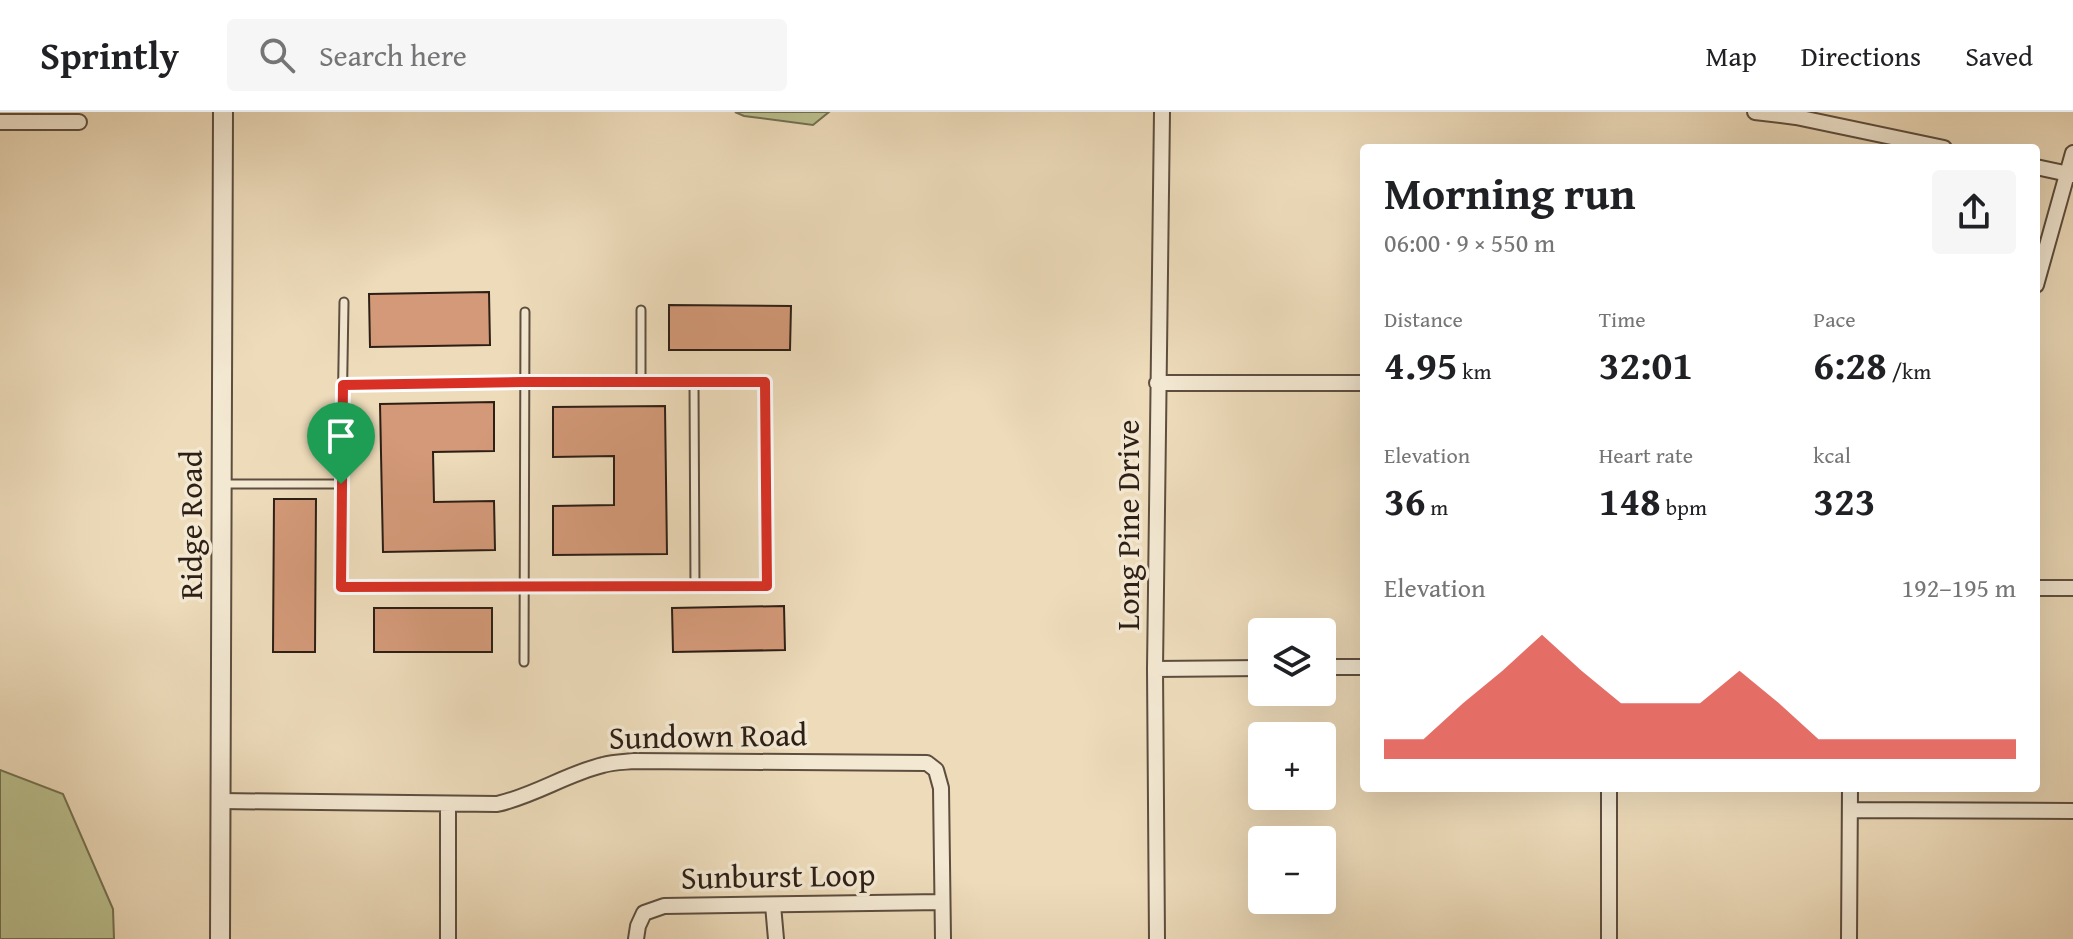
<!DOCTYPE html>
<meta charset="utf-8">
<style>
:root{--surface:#fff;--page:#f6f6f6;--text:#202124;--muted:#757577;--line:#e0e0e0;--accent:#d93025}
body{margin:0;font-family:"Gentium Book Plus",serif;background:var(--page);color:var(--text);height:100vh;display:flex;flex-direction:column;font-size:30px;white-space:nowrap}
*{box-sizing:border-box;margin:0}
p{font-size:26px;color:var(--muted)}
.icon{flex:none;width:44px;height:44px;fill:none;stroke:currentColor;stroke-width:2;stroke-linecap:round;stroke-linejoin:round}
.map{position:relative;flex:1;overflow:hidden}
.side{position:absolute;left:1360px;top:32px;width:680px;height:648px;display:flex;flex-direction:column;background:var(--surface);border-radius:8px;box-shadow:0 8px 32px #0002}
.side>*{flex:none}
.fabs{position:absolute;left:1248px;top:506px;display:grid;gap:16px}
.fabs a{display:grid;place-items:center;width:88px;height:88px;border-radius:8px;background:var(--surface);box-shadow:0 8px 32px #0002;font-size:40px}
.pin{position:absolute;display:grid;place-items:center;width:68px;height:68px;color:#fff;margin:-82px -34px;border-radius:50% 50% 50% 0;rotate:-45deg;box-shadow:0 0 8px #0007}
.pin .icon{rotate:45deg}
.round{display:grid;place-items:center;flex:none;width:84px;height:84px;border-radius:8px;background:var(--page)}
.headline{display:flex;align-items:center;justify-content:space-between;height:136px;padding:0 24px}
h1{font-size:44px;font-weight:700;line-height:60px}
.metrics{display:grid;grid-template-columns:repeat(3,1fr);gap:12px;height:136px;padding:8px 24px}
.metrics div{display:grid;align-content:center}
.metrics b{font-size:40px;font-weight:700}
.metrics small{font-size:22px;font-weight:400}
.metrics p{font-size:22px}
.chart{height:224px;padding:16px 24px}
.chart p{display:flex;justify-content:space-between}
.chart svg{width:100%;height:144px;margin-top:8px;fill:var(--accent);opacity:.7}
header{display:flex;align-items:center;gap:48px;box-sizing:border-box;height:112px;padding:0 40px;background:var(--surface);border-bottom:2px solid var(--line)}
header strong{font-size:38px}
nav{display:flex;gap:44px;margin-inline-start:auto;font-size:28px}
.search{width:560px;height:72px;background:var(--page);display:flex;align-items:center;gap:20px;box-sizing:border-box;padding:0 28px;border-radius:8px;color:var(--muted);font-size:30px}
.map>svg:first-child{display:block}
.green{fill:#bac08e;stroke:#747052;stroke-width:2}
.building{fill:#d39978;stroke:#2d1f16;stroke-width:2}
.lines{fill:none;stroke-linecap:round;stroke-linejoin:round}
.service-casing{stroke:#5d4e3f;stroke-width:11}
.minor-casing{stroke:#5d4e3f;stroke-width:18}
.tertiary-casing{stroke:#5d4e3f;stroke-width:22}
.service{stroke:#f3e8d2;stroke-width:7}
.minor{stroke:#f3e8d2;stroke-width:14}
.tertiary{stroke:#f3e8d2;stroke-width:18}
.route-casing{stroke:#fff;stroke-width:16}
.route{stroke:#d93025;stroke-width:10}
.labels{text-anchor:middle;stroke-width:7;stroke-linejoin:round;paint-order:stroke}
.street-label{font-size:32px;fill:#2d1f16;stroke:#f3e8d2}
</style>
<header>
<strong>Sprintly</strong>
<div class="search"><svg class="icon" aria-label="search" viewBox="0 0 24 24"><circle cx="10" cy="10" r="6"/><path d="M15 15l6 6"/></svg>Search here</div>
<nav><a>Map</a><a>Directions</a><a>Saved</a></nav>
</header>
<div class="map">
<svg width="2073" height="827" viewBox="0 0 2073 827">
<rect width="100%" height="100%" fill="#eddbba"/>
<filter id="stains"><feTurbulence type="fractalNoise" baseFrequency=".0025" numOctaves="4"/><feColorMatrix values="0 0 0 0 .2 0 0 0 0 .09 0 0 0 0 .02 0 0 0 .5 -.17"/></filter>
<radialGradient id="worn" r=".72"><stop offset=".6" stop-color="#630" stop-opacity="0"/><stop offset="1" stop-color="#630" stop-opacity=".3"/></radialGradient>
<path class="green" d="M735,0H829L813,13L744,4Z
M0,658L63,682L113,797L114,827H0Z"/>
<path class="building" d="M489,180L490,233L370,235L369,182Z
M669,193L791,194L790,238H669Z
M494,290V339L433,340L434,390L494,389L495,438L383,440L380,292Z
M665,294L667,442L553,443V394L614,393V344L553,345V295Z
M274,387H316L315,540H273Z
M784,494L785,538L673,540L672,496Z
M374,496H492V540H374Z"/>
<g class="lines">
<defs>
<path id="service" d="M641,198V270
M694,270L695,475
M221,372H341L344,190
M341,372V475L767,474L765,270L343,273
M524,550L525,200"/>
<path id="minor" d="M1755,0L1796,5L1944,36
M0,10H79
M2036,55L2073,63
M2036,173L2073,41
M1157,271H1364
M2036,476H2073
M1322,555H1364
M1155,557L1262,556
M1609,676V827
M221,689L497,692C534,684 566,662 603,653C613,650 624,650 634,649L927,651L936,658L941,676L943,827
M1850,698L2073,699
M773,793L776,827
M448,827V692
M636,827L638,814L644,801L664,794L942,790
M1157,827L1155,557L1162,0
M1849,827L1850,676"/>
<path id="tertiary" d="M220,827L223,0"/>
</defs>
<use href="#service" class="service-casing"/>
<use href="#minor" class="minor-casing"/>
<use href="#tertiary" class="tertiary-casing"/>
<use href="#service" class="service"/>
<use href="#minor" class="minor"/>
<use href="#tertiary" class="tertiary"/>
</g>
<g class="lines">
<defs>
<path id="route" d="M523,270H765L767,474L341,475L343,273Z"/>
</defs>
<use href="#route" class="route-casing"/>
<use href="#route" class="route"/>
</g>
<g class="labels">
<g class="street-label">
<text transform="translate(191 413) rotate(-90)" y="11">Ridge Road</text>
<text transform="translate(1128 413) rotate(-90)" y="11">Long Pine Drive</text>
<text transform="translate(708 624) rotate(-1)" y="11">Sundown Road</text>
<text transform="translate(778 764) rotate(-1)" y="11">Sunburst Loop</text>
</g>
</g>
<rect width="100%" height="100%" filter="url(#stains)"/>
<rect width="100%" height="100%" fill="url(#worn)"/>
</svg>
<div class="fabs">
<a><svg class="icon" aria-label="layers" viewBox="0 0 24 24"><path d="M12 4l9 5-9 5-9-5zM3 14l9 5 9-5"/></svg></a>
<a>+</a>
<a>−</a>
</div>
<div class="pin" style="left:341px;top:372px;background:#1e9e55"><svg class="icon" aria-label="arrive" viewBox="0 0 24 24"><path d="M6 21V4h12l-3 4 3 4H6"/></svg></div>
<section class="side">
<div class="headline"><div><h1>Morning run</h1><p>06:00 · 9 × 550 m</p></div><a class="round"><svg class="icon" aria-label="share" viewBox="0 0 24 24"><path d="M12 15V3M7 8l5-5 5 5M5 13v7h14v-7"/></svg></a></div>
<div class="metrics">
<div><p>Distance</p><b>4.95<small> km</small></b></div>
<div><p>Time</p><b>32:01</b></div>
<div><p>Pace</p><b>6:28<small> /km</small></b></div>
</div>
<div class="metrics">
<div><p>Elevation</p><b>36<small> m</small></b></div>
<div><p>Heart rate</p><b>148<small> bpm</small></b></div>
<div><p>kcal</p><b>323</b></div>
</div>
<div class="chart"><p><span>Elevation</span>192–195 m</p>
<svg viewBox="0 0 160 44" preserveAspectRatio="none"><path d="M0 44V38L10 38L20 27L30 17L40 6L50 17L60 27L70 27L80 27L90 17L100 27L110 38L120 38L130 38L140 38L150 38L160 38V44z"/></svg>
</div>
</section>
</div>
